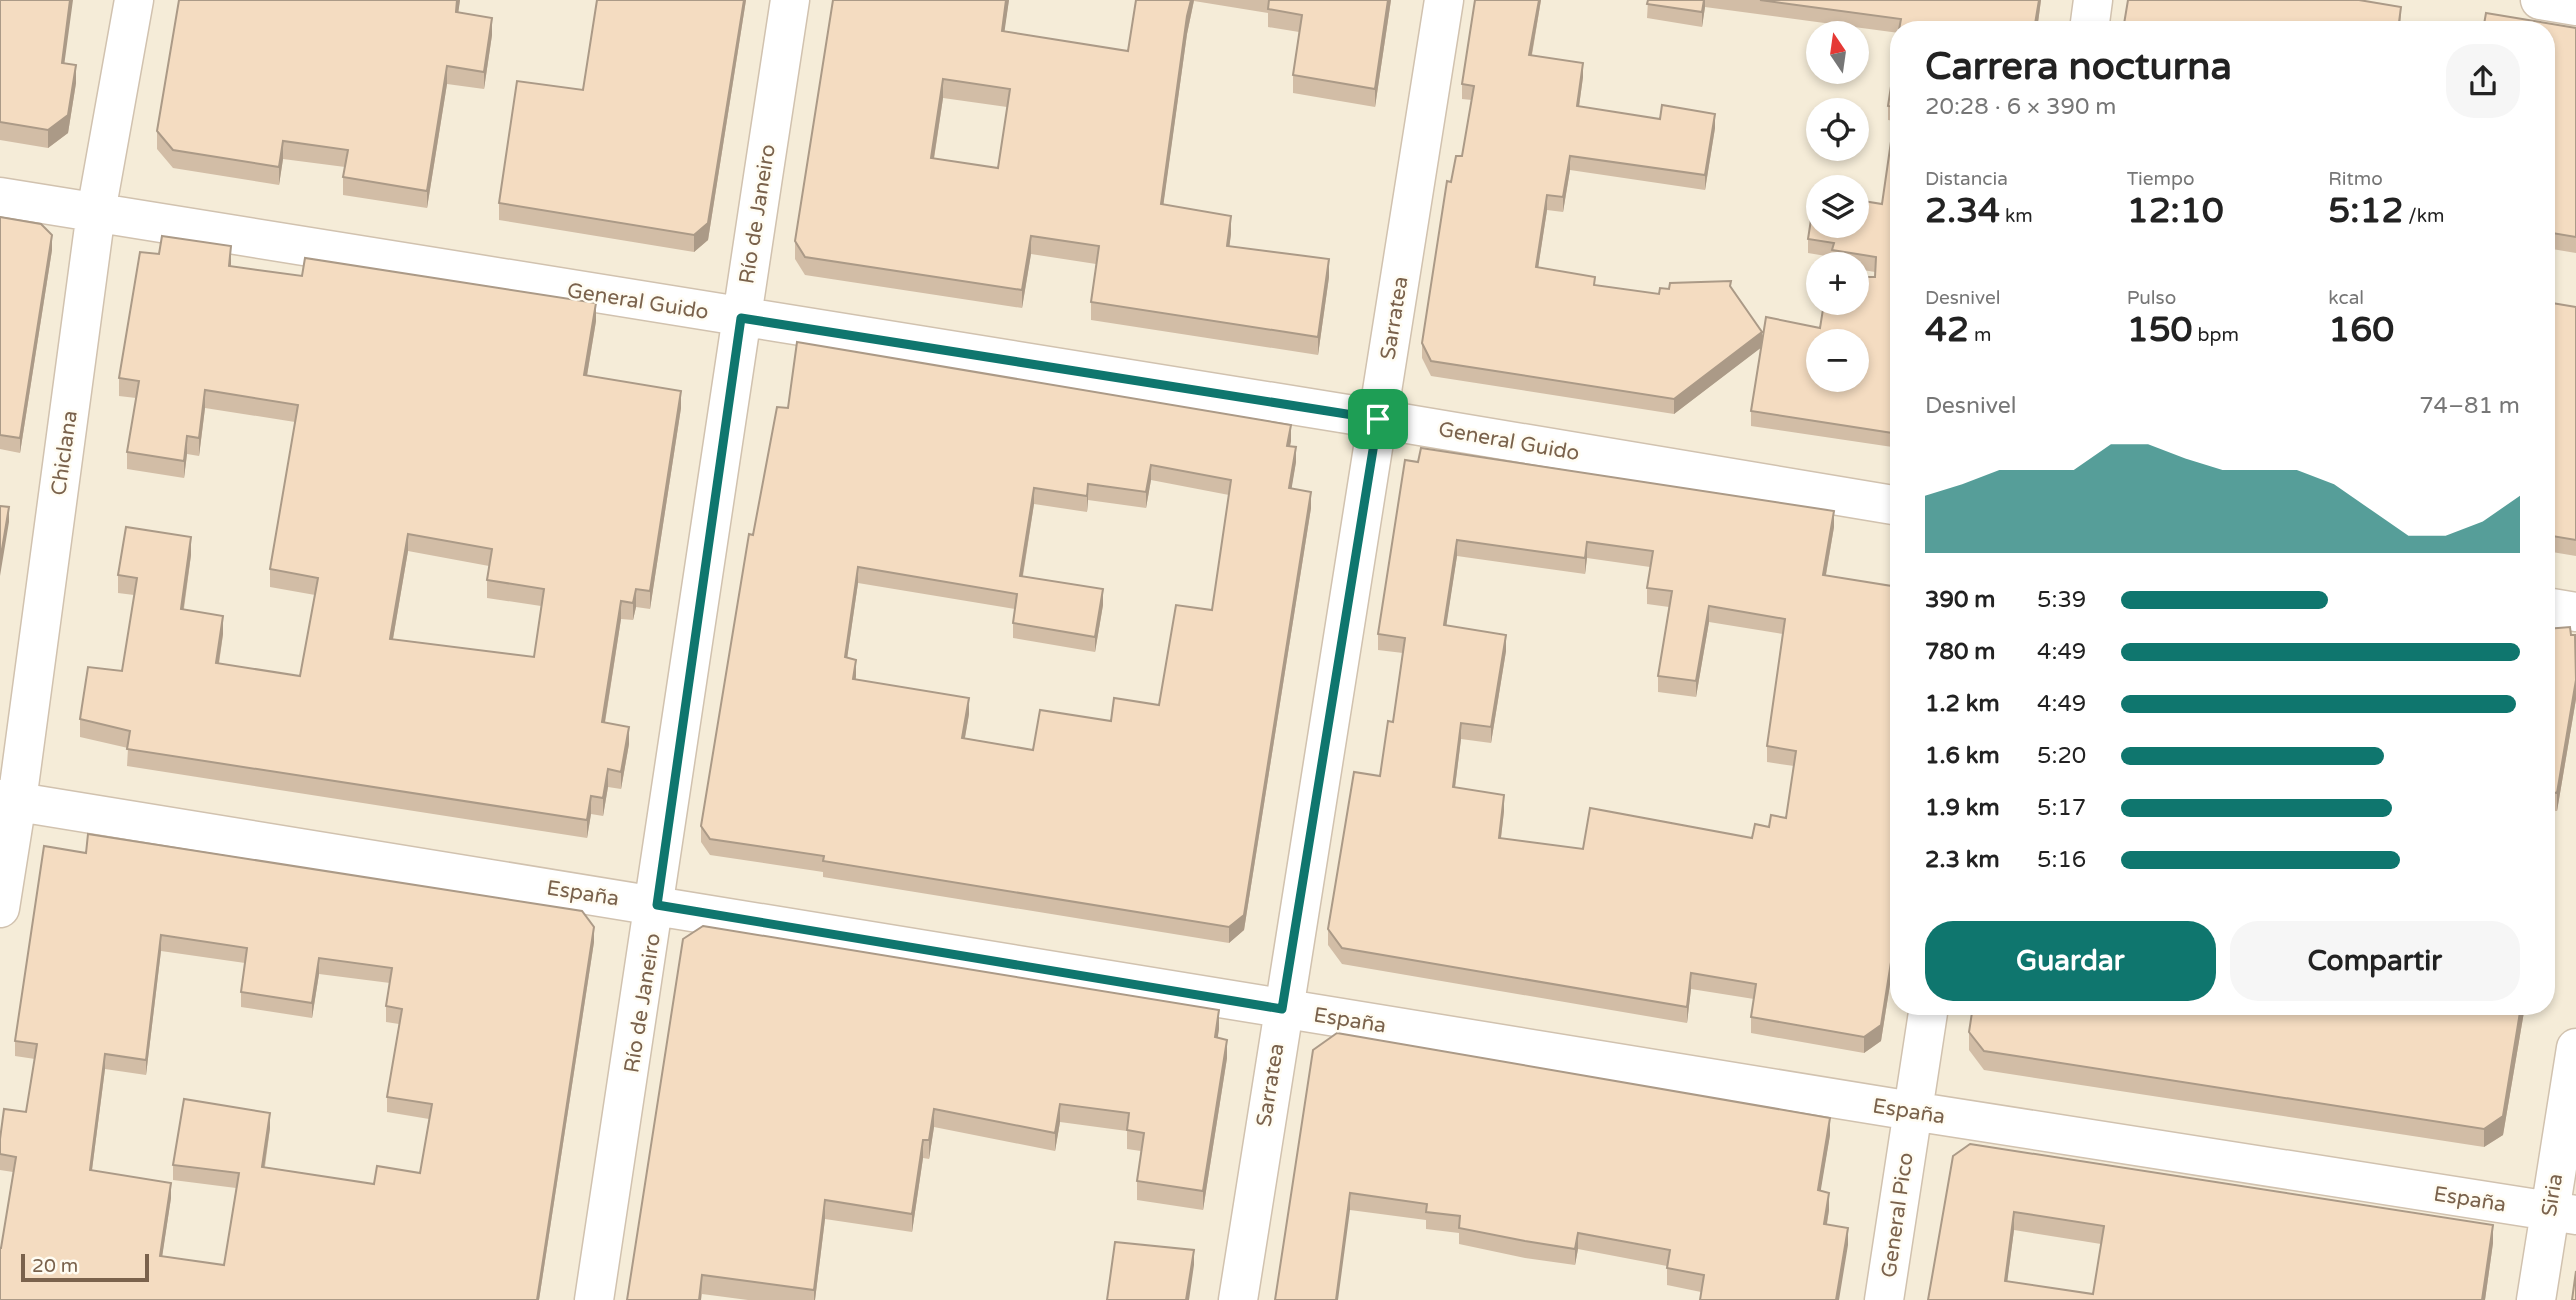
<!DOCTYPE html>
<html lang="es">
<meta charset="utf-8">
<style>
:root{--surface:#fff;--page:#f6f6f6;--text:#222;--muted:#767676;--accent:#0f766e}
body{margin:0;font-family:"Varela Round",sans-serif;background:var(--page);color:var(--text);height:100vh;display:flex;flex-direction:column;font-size:26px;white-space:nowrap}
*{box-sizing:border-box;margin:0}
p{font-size:23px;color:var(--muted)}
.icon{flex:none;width:38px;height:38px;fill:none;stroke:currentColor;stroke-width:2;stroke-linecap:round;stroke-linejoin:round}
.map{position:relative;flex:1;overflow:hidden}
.drawer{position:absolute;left:1890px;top:21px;width:665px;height:994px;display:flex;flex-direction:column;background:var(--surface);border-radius:28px;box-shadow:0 4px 10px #0003}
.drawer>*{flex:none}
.needle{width:46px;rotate:347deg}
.tools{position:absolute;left:1806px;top:21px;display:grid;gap:14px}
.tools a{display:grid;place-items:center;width:63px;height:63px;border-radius:50%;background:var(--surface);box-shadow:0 4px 10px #0003;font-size:35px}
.scale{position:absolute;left:21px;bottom:18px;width:128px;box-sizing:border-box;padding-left:7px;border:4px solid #7a624c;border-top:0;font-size:19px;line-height:24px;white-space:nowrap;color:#7a624c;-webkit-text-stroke:5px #fffcf2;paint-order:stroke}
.pin{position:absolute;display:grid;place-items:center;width:60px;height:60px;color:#fff;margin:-30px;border-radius:14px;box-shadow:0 4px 10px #0006}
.round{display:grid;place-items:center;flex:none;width:74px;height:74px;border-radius:28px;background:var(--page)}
.overview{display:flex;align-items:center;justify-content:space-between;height:119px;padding:0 35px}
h1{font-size:38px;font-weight:800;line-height:52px}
.stats{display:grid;grid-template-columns:repeat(3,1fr);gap:10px;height:119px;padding:7px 35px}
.stats div{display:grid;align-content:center}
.stats b{font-size:35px;font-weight:800}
.stats small{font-size:19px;font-weight:400}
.stats p{font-size:19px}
.chart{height:196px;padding:14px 35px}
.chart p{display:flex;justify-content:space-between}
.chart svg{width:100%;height:126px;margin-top:7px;fill:var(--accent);opacity:.7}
.cta{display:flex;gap:14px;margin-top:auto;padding:14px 35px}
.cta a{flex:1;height:80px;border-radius:28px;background:var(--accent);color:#fff;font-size:28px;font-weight:800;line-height:80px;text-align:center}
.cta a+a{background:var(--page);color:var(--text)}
ul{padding:0 35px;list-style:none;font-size:23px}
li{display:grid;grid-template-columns:112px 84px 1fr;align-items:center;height:52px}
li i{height:18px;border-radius:9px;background:var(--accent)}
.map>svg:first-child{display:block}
.residential{fill:#f5ecd8;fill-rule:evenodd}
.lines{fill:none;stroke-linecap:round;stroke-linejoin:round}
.minor-casing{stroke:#d1c2af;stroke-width:41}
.minor{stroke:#fff;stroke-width:38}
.wall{fill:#d2bda6;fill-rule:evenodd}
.shaded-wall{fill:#ab9a87}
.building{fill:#f4dcc1;stroke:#ab9a87;stroke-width:2;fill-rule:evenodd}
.route-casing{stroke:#fff;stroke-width:14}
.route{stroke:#0f766e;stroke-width:9}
.labels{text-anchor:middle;stroke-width:5;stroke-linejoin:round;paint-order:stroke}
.street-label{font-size:21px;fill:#7a624c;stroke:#fffcf2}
</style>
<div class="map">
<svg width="2576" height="1300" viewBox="0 0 2576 1300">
<rect width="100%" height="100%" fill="#fdf8eb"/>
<path class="residential" d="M0,0H2576V1300H0ZM1899,30H2546V1006H1899ZM1818,33H1857V72H1818ZM1818,110H1857V149H1818ZM1818,187H1857V226H1818ZM1818,264H1857V303H1818ZM1818,341H1857V380H1818Z"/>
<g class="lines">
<defs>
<path id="minor" d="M2540,0L2576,6
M2089,30L2093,0
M0,197L1378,419L1899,506
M2546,607L2576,612
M0,799L1912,1111L2576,1215
M0,908L17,801L96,212L134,0
M594,1300C663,867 723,433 790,0
M1238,1300L1444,0
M1884,1300L1929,1006
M2536,1300L2576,1048"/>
</defs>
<use href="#minor" class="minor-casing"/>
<use href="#minor" class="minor"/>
</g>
<path class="wall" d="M0,0L64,63L76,83L68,133L48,148L0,140Z
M179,0H460L458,12L492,35L484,89L447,84L427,208L343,195V177L345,167L283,159L279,185L173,168L157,149V131Z
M597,0H746L708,240L694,252L499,220V203L583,90Z
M833,0H1009L1004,31L1128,51L1136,0H1391L1375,107L1293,93V75L1299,32L1268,27V13L1194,1L1187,34L1163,205L1231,234L1229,247L1329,277L1318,355L1091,320V302L1096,264L1031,254L1022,308L805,275L795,259V241ZM943,98L1007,107L998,168L934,159Z
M1475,0H1541L1532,55L1583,77L1579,106L1715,128L1705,190L1570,170L1563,212L1547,210L1538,267L1595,285L1659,294L1669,289L1731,287L1762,344L1820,328L1875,277V272L1857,269V264H1832V257L1808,253V239L1882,204L1894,121L1888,120V106L1899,34V448L1751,426V411L1761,347L1674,414L1431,376L1422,358V343L1451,182L1462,156L1472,100L1462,99V84Z
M1648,0H2041L2037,30H1899V33L1705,7L1702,27L1647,18Z
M2576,28V253L2546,248V30Z
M0,217L52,250L20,453L0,449Z
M231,266L596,321L587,376L681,408L650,609L636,607L633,620L621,619L605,723L629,744L621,789L608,787L603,816L591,814L587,838L127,766L128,748L80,737V719L122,671L134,595L118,593V575L191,555L184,609L223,634L219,664L300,676L315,595L270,587V569L295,422L205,408L199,456L187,454L184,478L127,469V452L136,398L119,396V378ZM408,551L489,566L487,580V598L541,606L534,657L393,639Z
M2546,302L2576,307V556L2546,551Z
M788,408L1291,441L1290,446L1296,462L1291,489L1311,508L1244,930L1229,943L823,877V872L710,855L701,842V826L753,535ZM1151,480L1229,495L1212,610L1159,705L1033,750L965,738L969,714L856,680V676L847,658L858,583L1015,609L1013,623V638L1095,652L1103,605L1023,576L1034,504L1087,512L1088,500L1146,508Z
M1405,460L1834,527L1826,575L1892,586L1899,542V928L1881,1041L1864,1053L1751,1033V1017L1754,999L1691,989L1687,1023L1342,964L1328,945V929L1380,776L1393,722L1403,653L1378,650V634ZM1457,556L1585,574L1587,558L1650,567L1647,588V604L1669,607L1658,676V692L1696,697L1709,622L1783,634L1767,746V762L1794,766L1786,818L1769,827L1752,838L1583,849L1501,838L1504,811L1455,787L1461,739L1491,743L1506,651L1446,625Z
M2546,629L2571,635L2576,647V699L2557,811L2546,810Z
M44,846L594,942L539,1300L1,1248L13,1172L0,1170V1139L26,1112L35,1059L15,1056V1041ZM161,951L245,963L241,992V1007L312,1018L319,974L390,983L386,1006V1022L399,1024L387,1097V1112L429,1119L420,1173L374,1184L265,1167L270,1128L173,1165V1180L236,1188L224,1265L162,1256L171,1198L92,1170L105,1069L146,1075Z
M683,939L1219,1029L1217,1038L1227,1058L1203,1210L1137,1200V1181L1141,1151L1127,1149V1131L1060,1122L1055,1151L934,1127L929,1159L923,1158L912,1232L825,1219L815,1300H748L702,1294L701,1300H627Z
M2525,1006L2503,1135L2484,1147L1984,1070L1969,1050V1032Z
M1313,1050L1830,1135L1820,1191L1829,1210L1827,1224L1848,1245L1701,1292L1667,1285V1266L1578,1249L1575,1265L1525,1258L1459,1244V1233L1426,1229V1220L1350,1210Z
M1953,1156L2493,1243L2485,1300H1928ZM2014,1230L2101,1244L2093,1294L2007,1281Z"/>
<path class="shaded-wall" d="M70,0H73L62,81V63Z
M457,0H460L456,30V12Z
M744,0H746L708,240L694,252V235Z
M1006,0H1009L1002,49V31Z
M1191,0H1194L1187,34L1161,222V204L1187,16Z
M1388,0H1391L1375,107V89Z
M1539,0H1541L1529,70V55Z
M1704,0H1705V7L1702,27V12Z
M2039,0H2041L2037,30H2034Z
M2401,7L2400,30H2398Z
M492,18V35L484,89V72Z
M1583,63V77L1577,121V106Z
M76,65V83L68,133L48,148V130Z
M447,66V84L427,208V191Z
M943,79V98L931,177V158Z
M1715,114V128L1705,190V175Z
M283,141V159L279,185V167Z
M1570,156V170L1563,212V197Z
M1547,195V210L1536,282V267Z
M1231,216V234L1227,265V246Z
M52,235V250L20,453V438Z
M1031,236V254L1022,308V290Z
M231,246V264L229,283V266Z
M1329,259V277L1318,355V337Z
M596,303V321L584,393V375Z
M1762,332V347L1674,414V399Z
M205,390V408L199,456V438Z
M681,391V408L650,609V591Z
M1291,425V441L1287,461V446Z
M187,436V454L184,478V461Z
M1296,447V462L1289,504V488Z
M1151,465V480L1146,508V492Z
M1088,484V500L1087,512V496Z
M1034,488V504L1020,592V576Z
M1311,492V508L1244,930L1229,943V927Z
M9,507V522L0,576V561Z
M1834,511V527L1823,591V575Z
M408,534V551L390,656V639Z
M191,537V555L181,626V609Z
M1457,540V556L1444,641V625Z
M1587,542V558L1585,574V558Z
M858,567V583L845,673V657Z
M636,589V607L633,620V603Z
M1103,589V605L1095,652V637Z
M621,601V619L602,740V722Z
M1709,606V622L1696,697V681Z
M223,616V634L216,681V663Z
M1506,635V651L1491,743V727Z
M856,660V676L853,695V679Z
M2576,680V699L2557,811V793Z
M969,698V714L962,754V738Z
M1461,723V739L1453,803V787Z
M629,727V744L621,789V772Z
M608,769V787L603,816V798Z
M1504,795V811L1499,854V838Z
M591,796V814L587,838V820Z
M2548,845V864L2546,876V857Z
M1899,912V928L1881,1041L1864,1053V1037Z
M594,927V942L539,1300H537Z
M161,935V951L146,1075V1060Z
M319,958V974L312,1018V1003Z
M1691,973V989L1687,1023V1007Z
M2521,1006H2525L2503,1135L2484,1147V1129Z
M1219,1010V1029L1215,1056V1037Z
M1227,1040V1058L1203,1210V1191Z
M105,1054V1069L90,1185V1170Z
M1060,1104V1122L1055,1151V1133Z
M934,1109V1127L929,1159V1140Z
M270,1113V1128L262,1182V1167Z
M1830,1118V1135L1818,1207V1190Z
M923,1140V1158L912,1232V1214Z
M171,1183V1198L160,1271V1256Z
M1350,1193V1210L1338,1300H1336Z
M1829,1193V1210L1824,1241V1224Z
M825,1200V1219L815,1300H814V1290Z
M2014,1212V1230L2005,1299V1281Z
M2493,1225V1243L2485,1300H2482Z
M1848,1228V1245L1839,1300H1836Z
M1578,1233V1249L1575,1265V1249Z
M1194,1250V1265L1189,1300H1186Z
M702,1275L701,1300H699Z"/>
<path class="building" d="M0,0H70L62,63L76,65L68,115L48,130L0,122Z
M179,0H457L456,12L492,18L484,72L447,66L427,191L343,177L348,150L283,141L279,167L173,150L157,131Z
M597,0H744L708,223L694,235L499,203L517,81L583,90Z
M833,0H1006L1002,31L1128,51L1136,0H1191L1187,16L1161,204L1231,216L1227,246L1329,259L1318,337L1091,302L1099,246L1031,236L1022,290L805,257L795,241ZM943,79L1010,89L998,168L931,158Z
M1269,0H1388L1375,89L1293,75L1302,15L1268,9Z
M1475,0H1539L1529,55L1583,63L1577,106L1660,119L1662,105L1715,114L1705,175L1570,156L1563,197L1547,195L1536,267L1595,277L1594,285L1659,294L1660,288L1669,289L1670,283L1731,281L1730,286L1762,332L1674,399L1431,361L1422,343L1447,181L1451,182L1456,156H1462L1474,86L1462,84Z
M1648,0H1704L1702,12L1647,4Z
M1760,0H2039L2034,30H1899L1901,19Z
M2128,0H2359L2401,7L2398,30H2123Z
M2486,13L2576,28V237L2546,232V30H2483Z
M1899,34V434L1751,411L1766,317L1820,328L1824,303H1857V277H1875L1876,257L1832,250L1834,243L1808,239L1815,194H1818V226H1857V200L1882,204L1896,107L1888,106ZM1818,341H1857V380H1818Z
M0,217L41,224L52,235L20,438L0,435Z
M162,236L231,246L229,266L302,276L305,258L596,303L584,375L681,391L650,591L636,589L633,603L621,601L602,722L629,727L621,772L608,769L603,798L591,796L587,820L127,749L130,731L80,719L88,667L122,671L137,578L118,575L126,527L191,537L181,609L223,616L216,663L300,676L318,578L270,569L298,405L205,390L199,438L187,436L184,461L127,452L139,381L119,378L140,252L159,254ZM408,534L492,549L487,580L544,589L534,657L390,639Z
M2546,302L2576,307V540L2546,535Z
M797,342L1291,425L1287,446L1296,447L1289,488L1311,492L1244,915L1229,927L823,861L824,856L710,839L701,826L749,534L753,535L777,407L788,408ZM1151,465L1231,480L1212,610L1176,605L1159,705L1114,698L1111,721L1040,710L1033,750L962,738L969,698L853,679L856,660L845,657L858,567L1017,594L1013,623L1095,637L1103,589L1020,576L1034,488L1087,496L1088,484L1146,492Z
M1421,448L1834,511L1823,575L1892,586L1899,542V912L1881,1025L1864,1037L1751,1017L1756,984L1691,973L1687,1007L1342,948L1328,929L1354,772L1380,776L1388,721L1393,722L1405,638L1378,634L1405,460L1418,462ZM1457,540L1585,558L1587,542L1653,551L1647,588L1672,591L1658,676L1696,681L1709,606L1785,619L1767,746L1796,751L1786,818L1771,815L1769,827L1755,824L1752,838L1590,808L1583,849L1499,838L1504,795L1453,787L1461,723L1491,727L1506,635L1444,625Z
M0,506L9,507L0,561Z
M2570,627L2571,635H2575L2576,680L2557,793L2546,791V629Z
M88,834L582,911L594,927L537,1300H0V1248H1L16,1157L0,1154V1139L4,1109L26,1112L37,1044L15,1041L44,846L86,853ZM161,935L247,948L241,992L312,1003L319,958L392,968L386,1006L402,1009L387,1097L432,1104L420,1173L377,1166L374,1184L262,1167L270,1113L184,1099L173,1165L239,1173L224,1265L160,1256L171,1183L90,1170L105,1054L146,1060Z
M2546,843L2548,845L2546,857Z
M703,926L1219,1010L1215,1037L1227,1040L1203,1191L1137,1181L1144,1133L1127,1130L1129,1113L1060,1104L1055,1133L934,1109L929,1140H923L912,1214L825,1200L814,1290L702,1275L699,1300H627L683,939Z
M1973,1006H2521L2503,1116L2484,1129L1984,1051L1969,1032Z
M1337,1033L1830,1118L1818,1190L1829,1193L1824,1224L1848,1228L1836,1300H1700L1704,1275L1667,1268L1670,1250L1578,1233L1575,1249L1525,1241L1459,1228L1460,1216L1426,1212L1427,1204L1350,1193L1336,1300H1275L1313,1050Z
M1970,1144L2493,1225L2482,1300H1928L1953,1156ZM2014,1212L2104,1226L2093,1294L2005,1281Z
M1115,1242L1194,1250L1186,1300H1107Z
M2576,1271V1300H2572Z"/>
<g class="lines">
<defs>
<path id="route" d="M741,318L1378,419L1282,1009L657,905Z"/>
</defs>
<use href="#route" class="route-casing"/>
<use href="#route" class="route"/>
</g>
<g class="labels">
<g class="street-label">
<text transform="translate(757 214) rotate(-81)" y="7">Río de Janeiro</text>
<text transform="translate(638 301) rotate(9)" y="7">General Guido</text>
<text transform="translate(1394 318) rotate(-81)" y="7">Sarratea</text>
<text transform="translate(1509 441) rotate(10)" y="7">General Guido</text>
<text transform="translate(64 453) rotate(-82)" y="7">Chiclana</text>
<text transform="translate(583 893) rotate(9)" y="7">España</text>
<text transform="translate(642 1003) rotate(-81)" y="7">Río de Janeiro</text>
<text transform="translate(1350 1020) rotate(9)" y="7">España</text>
<text transform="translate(1270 1085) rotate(-81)" y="7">Sarratea</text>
<text transform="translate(1909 1111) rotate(9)" y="7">España</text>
<text transform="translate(2552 1195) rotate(-81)" y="7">Siria</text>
<text transform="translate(2470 1199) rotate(9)" y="7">España</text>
<text transform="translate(1897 1215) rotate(-82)" y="7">General Pico</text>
</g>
</g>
</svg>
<div class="tools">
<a><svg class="needle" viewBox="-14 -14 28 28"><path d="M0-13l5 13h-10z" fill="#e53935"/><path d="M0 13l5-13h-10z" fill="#767676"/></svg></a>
<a><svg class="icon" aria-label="locate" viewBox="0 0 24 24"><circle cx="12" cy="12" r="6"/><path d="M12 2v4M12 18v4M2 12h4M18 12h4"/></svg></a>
<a><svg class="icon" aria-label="layers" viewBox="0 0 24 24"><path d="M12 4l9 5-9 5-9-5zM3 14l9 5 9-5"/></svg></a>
<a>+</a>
<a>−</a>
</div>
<div class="scale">20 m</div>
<div class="pin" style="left:1378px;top:419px;background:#1e9e55"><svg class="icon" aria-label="arrive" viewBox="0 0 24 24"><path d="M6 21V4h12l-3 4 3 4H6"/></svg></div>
<section class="drawer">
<div class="overview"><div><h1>Carrera nocturna</h1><p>20:28 · 6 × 390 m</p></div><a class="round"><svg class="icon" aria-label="share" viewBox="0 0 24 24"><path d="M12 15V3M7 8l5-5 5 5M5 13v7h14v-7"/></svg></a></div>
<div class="stats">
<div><p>Distancia</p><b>2.34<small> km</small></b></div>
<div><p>Tiempo</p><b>12:10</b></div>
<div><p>Ritmo</p><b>5:12<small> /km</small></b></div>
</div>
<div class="stats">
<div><p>Desnivel</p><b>42<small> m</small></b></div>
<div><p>Pulso</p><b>150<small> bpm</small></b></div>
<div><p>kcal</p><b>160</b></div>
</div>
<div class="chart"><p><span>Desnivel</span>74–81 m</p>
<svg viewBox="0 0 160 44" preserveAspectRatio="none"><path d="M0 44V24L10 20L20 15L30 15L40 15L50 6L60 6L70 11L80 15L90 15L100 15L110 20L120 29L130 38L140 38L150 33L160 24V44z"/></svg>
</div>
<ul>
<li><b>390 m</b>5:39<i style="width:52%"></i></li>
<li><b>780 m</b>4:49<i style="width:100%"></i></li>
<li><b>1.2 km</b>4:49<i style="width:99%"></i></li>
<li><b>1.6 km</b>5:20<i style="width:66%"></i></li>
<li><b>1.9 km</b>5:17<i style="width:68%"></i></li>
<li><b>2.3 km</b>5:16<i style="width:70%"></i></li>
</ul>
<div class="cta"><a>Guardar</a><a>Compartir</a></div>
</section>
</div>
